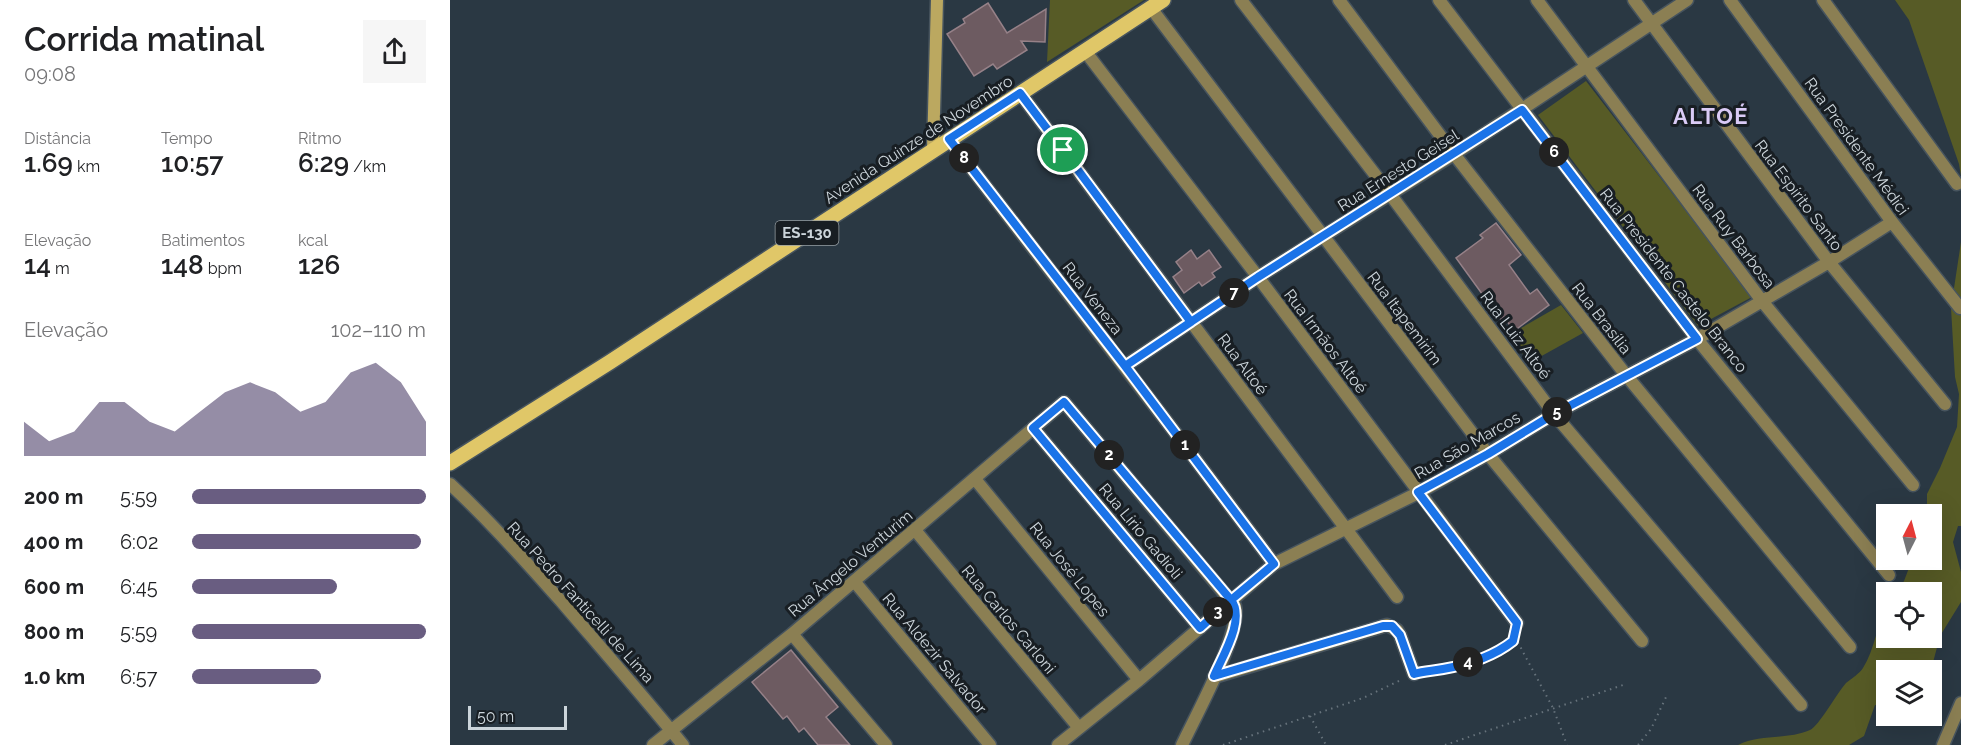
<!DOCTYPE html>
<html lang="pt">
<meta charset="utf-8">
<style>
:root{--surface:#fff;--page:#f6f6f6;--text:#202124;--muted:#757577;--accent:#695d81}
body{margin:0;font-family:Raleway,sans-serif;background:var(--page);color:var(--text);height:100vh;display:flex;flex-direction:column;font-size:22px;white-space:nowrap}
*{box-sizing:border-box;margin:0}
p{font-size:20px;color:var(--muted)}
.icon{flex:none;width:33px;height:33px;fill:none;stroke:currentColor;stroke-width:2;stroke-linecap:round;stroke-linejoin:round}
.map{position:relative;flex:1;overflow:hidden}
.drawer{display:flex;flex-direction:column;background:var(--surface);width:450px}
.drawer>*{flex:none}
.needle{width:39px;rotate:6deg}
.controls{position:absolute;left:1426px;top:504px;display:grid;gap:12px}
.controls a{display:grid;place-items:center;width:66px;height:66px;border-radius:0px;background:var(--surface);box-shadow:0 6px 24px #0002;font-size:30px}
.scale{position:absolute;left:18px;bottom:15px;width:99px;box-sizing:border-box;padding-left:6px;border:3px solid #ccd5db;border-top:0;font-size:16px;line-height:21px;white-space:nowrap;color:#ccd5db;-webkit-text-stroke:4px #181e23;paint-order:stroke}
.pin{position:absolute;display:grid;place-items:center;width:51px;height:51px;color:#fff;margin:-26px;border:3px solid #fff;border-radius:50%;box-shadow:0 2px 6px #0007}
.km{position:absolute;width:30px;height:30px;margin:-15px;border-radius:50%;background:#222;color:#fff;font-size:16px;line-height:30px;text-align:center}
.round{display:grid;place-items:center;flex:none;width:63px;height:63px;border-radius:0px;background:var(--page)}
.summary{display:flex;align-items:center;justify-content:space-between;height:102px;padding:0 24px}
h1{font-size:33px;font-weight:600;line-height:45px}
.stats{display:grid;grid-template-columns:repeat(3,1fr);gap:9px;height:102px;padding:6px 24px}
.stats div{display:grid;align-content:center}
.stats b{font-size:26px;font-weight:600}
.stats small{font-size:16px;font-weight:400}
.stats p{font-size:16px}
.chart{height:168px;padding:12px 24px}
.chart p{display:flex;justify-content:space-between}
.chart svg{width:100%;height:108px;margin-top:6px;fill:var(--accent);opacity:.7}
ul{padding:0 24px;list-style:none;font-size:20px}
li{display:grid;grid-template-columns:96px 72px 1fr;align-items:center;height:45px}
li i{height:15px;border-radius:8px;background:var(--accent)}
main{display:flex;flex:1;min-height:0}
.map>svg:first-child{display:block}
.green{fill:#575b26}
.building{fill:#6d5b61;stroke:#968188;stroke-width:1.5}
.lines{fill:none;stroke-linecap:round;stroke-linejoin:round}
.street-casing{stroke:#47545e;stroke-width:15}
.secondary-casing{stroke:#47545e;stroke-width:15}
.primary-casing{stroke:#47545e;stroke-width:18}
.path{stroke:#67737c;stroke-width:2;stroke-dasharray:1.5 4.5;stroke-linecap:butt}
.street{stroke:#8b7f53;stroke-width:12}
.secondary{stroke:#bba860;stroke-width:12}
.primary{stroke:#e0c768;stroke-width:15}
.route-casing{stroke:#fff;stroke-width:12}
.route{stroke:#1a73e8;stroke-width:8}
.labels{text-anchor:middle;stroke-width:6;stroke-linejoin:round;paint-order:stroke}
.shield{fill:#181e23;stroke:#969ea4;stroke-width:1.5}
.shield-label{font-size:15px;font-weight:bold;fill:#ccd5db}
.street-label{font-size:16px;fill:#ccd5db;stroke:#181e23}
.district-label{font-size:22px;font-weight:bold;letter-spacing:1.5px;fill:#dacbf6;stroke:#181e23}
</style>
<main>
<section class="drawer">
<div class="summary"><div><h1>Corrida matinal</h1><p>09:08</p></div><a class="round"><svg class="icon" aria-label="share" viewBox="0 0 24 24"><path d="M12 15V3M7 8l5-5 5 5M5 13v7h14v-7"/></svg></a></div>
<div class="stats">
<div><p>Distância</p><b>1.69<small> km</small></b></div>
<div><p>Tempo</p><b>10:57</b></div>
<div><p>Ritmo</p><b>6:29<small> /km</small></b></div>
</div>
<div class="stats">
<div><p>Elevação</p><b>14<small> m</small></b></div>
<div><p>Batimentos</p><b>148<small> bpm</small></b></div>
<div><p>kcal</p><b>126</b></div>
</div>
<div class="chart"><p><span>Elevação</span>102–110 m</p>
<svg viewBox="0 0 160 44" preserveAspectRatio="none"><path d="M0 44V30L10 38L20 34L30 22L40 22L50 30L60 34L70 26L80 18L90 14L100 18L110 26L120 22L130 10L140 6L150 14L160 30V44z"/></svg>
</div>
<ul>
<li><b>200 m</b>5:59<i style="width:100%"></i></li>
<li><b>400 m</b>6:02<i style="width:98%"></i></li>
<li><b>600 m</b>6:45<i style="width:62%"></i></li>
<li><b>800 m</b>5:59<i style="width:100%"></i></li>
<li><b>1.0 km</b>6:57<i style="width:55%"></i></li>
</ul>
</section>
<div class="map">
<svg width="1511" height="745" viewBox="0 0 1511 745">
<rect width="100%" height="100%" fill="#2a3843"/>
<path class="green" d="M600,0H694L597,62Z
M1445,0H1511V176L1509,164L1459,20Z
M1136,81L1302,297L1248,326L1088,115Z
M1511,242V526H1508L1503,542L1511,572V602L1490,636L1481,670H1437V705H1425L1414,736L1399,745H1288C1310,734 1337,740 1360,730C1369,726 1387,693 1396,683C1402,678 1409,674 1413,668C1425,649 1426,626 1437,608V638H1482V592H1447L1454,581L1462,560H1482V514H1477V494L1490,468L1507,427L1509,394L1505,377L1501,308Z
M1111,305L1133,333L1079,363L1059,335Z"/>
<path class="building" d="M538,3L557,33L596,9L595,42L571,41L577,50L547,69L543,64L524,76L497,34L515,23L513,19Z
M1046,223L1071,255L1059,265L1080,294L1087,289L1099,305L1064,331L1054,317L1051,320L1006,258L1033,238L1030,235Z
M741,250L747,259L759,250L771,267L762,273L765,277L752,286L749,282L734,293L723,277L732,270L726,262Z
M341,650L388,707L376,717L400,745H368L354,728L349,732L337,716L333,719L302,682Z"/>
<g class="lines">
<defs>
<path id="street" d="M791,0L940,194L1104,414L1351,705
M889,0L1004,154L1176,375L1400,647
M989,0L1247,339L1439,575
M1087,0L1312,301L1463,485
M1184,0L1379,262L1495,404
M1280,0L1442,222L1510,308
M1373,0L1507,184
M701,8L1038,454L1192,641
M635,51L808,277L1067,623
M570,93L947,597
M499,139L724,431L824,564
M675,366L808,277L1004,154L1237,0
M583,428L750,628
M525,479L689,680
M0,484C40,521 75,561 111,601C152,649 193,696 233,745
M465,530L629,728
M404,581L540,745
M342,634L436,745
M764,677L937,625L947,630L950,635L964,674
M203,745L342,634L614,402L785,606C792,632 745,717 732,745
M608,745L689,680L824,564L968,493L1038,454L1104,414L1247,339L1379,262L1442,222
M1493,745L1511,703"/>
<path id="secondary" d="M483,150L487,0"/>
<path id="primary" d="M0,463L160,362L713,0"/>
</defs>
<use href="#street" class="street-casing"/>
<use href="#secondary" class="secondary-casing"/>
<use href="#primary" class="primary-casing"/>
<path class="path" d="M1065,637L1103,708L1117,745
M975,672C995,669 1058,657 1065,636
M860,716L876,745
M773,745L913,698L953,679
M995,745L1176,684
M1188,745L1201,729L1217,695"/>
<use href="#street" class="street"/>
<use href="#secondary" class="secondary"/>
<use href="#primary" class="primary"/>
</g>
<g class="lines">
<defs>
<path id="route" d="M613,150L741,322L675,366L824,564L781,600L614,402L583,428L750,628L781,600C796,619 772,657 764,676L933,626H942L950,635L964,674C974,671 983,671 993,669C1016,665 1044,656 1063,641L1067,623L968,492L1038,454L1104,414L1247,339L1072,110L808,277L675,366L499,139L570,93L613,150"/>
</defs>
<use href="#route" class="route-casing"/>
<use href="#route" class="route"/>
</g>
<g class="labels">
<rect class="shield" x="325.5" y="221" width="63" height="24" rx="4.5"/>
<g class="shield-label">
<text x="357" y="238">ES-130</text>
</g>
<g class="street-label">
<text transform="translate(468 139) rotate(-33)" y="6">Avenida Quinze de Novembro</text>
<text transform="translate(1407 146) rotate(54)" y="6">Rua Presidente Médici</text>
<text transform="translate(948 170) rotate(-32)" y="6">Rua Ernesto Geisel</text>
<text transform="translate(1349 195) rotate(53)" y="6">Rua Espírito Santo</text>
<text transform="translate(1284 236) rotate(53)" y="6">Rua Ruy Barbosa</text>
<text transform="translate(1224 280) rotate(52)" y="6">Rua Presidente Castelo Branco</text>
<text transform="translate(643 298) rotate(52)" y="6">Rua Veneza</text>
<text transform="translate(955 318) rotate(53)" y="6">Rua Itapemirim</text>
<text transform="translate(1152 318) rotate(52)" y="6">Rua Brasília</text>
<text transform="translate(1066 335) rotate(53)" y="6">Rua Luiz Altoé</text>
<text transform="translate(876 341) rotate(53)" y="6">Rua Irmãos Altoé</text>
<text transform="translate(793 364) rotate(53)" y="6">Rua Altoé</text>
<text transform="translate(1017 445) rotate(-30)" y="6">Rua São Marcos</text>
<text transform="translate(691 531) rotate(50)" y="6">Rua Lírio Gadioli</text>
<text transform="translate(400 563) rotate(-40)" y="6">Rua Ângelo Venturim</text>
<text transform="translate(620 569) rotate(51)" y="6">Rua José Lopes</text>
<text transform="translate(131 602) rotate(48)" y="6">Rua Pedro Fanticelli de Lima</text>
<text transform="translate(559 619) rotate(50)" y="6">Rua Carlos Carloni</text>
<text transform="translate(485 653) rotate(50)" y="6">Rua Aldezir Salvador</text>
</g>
<g class="district-label">
<text x="1261" y="124">ALTOÉ</text>
</g>
</g>
</svg>
<div class="controls">
<a><svg class="needle" viewBox="-14 -14 28 28"><path d="M0-13l5 13h-10z" fill="#e53935"/><path d="M0 13l5-13h-10z" fill="#757577"/></svg></a>
<a><svg class="icon" aria-label="locate" viewBox="0 0 24 24"><circle cx="12" cy="12" r="6"/><path d="M12 2v4M12 18v4M2 12h4M18 12h4"/></svg></a>
<a><svg class="icon" aria-label="layers" viewBox="0 0 24 24"><path d="M12 4l9 5-9 5-9-5zM3 14l9 5 9-5"/></svg></a>
</div>
<div class="scale">50 m</div>
<div class="pin" style="left:613px;top:150px;background:#1e9e55"><svg class="icon" aria-label="arrive" viewBox="0 0 24 24"><path d="M6 21V4h12l-3 4 3 4H6"/></svg></div>
<b class="km" style="left:735px;top:445px">1</b>
<b class="km" style="left:659px;top:455px">2</b>
<b class="km" style="left:768px;top:612px">3</b>
<b class="km" style="left:1018px;top:662px">4</b>
<b class="km" style="left:1107px;top:412px">5</b>
<b class="km" style="left:1104px;top:152px">6</b>
<b class="km" style="left:784px;top:293px">7</b>
<b class="km" style="left:514px;top:158px">8</b>
</div>
</main>
